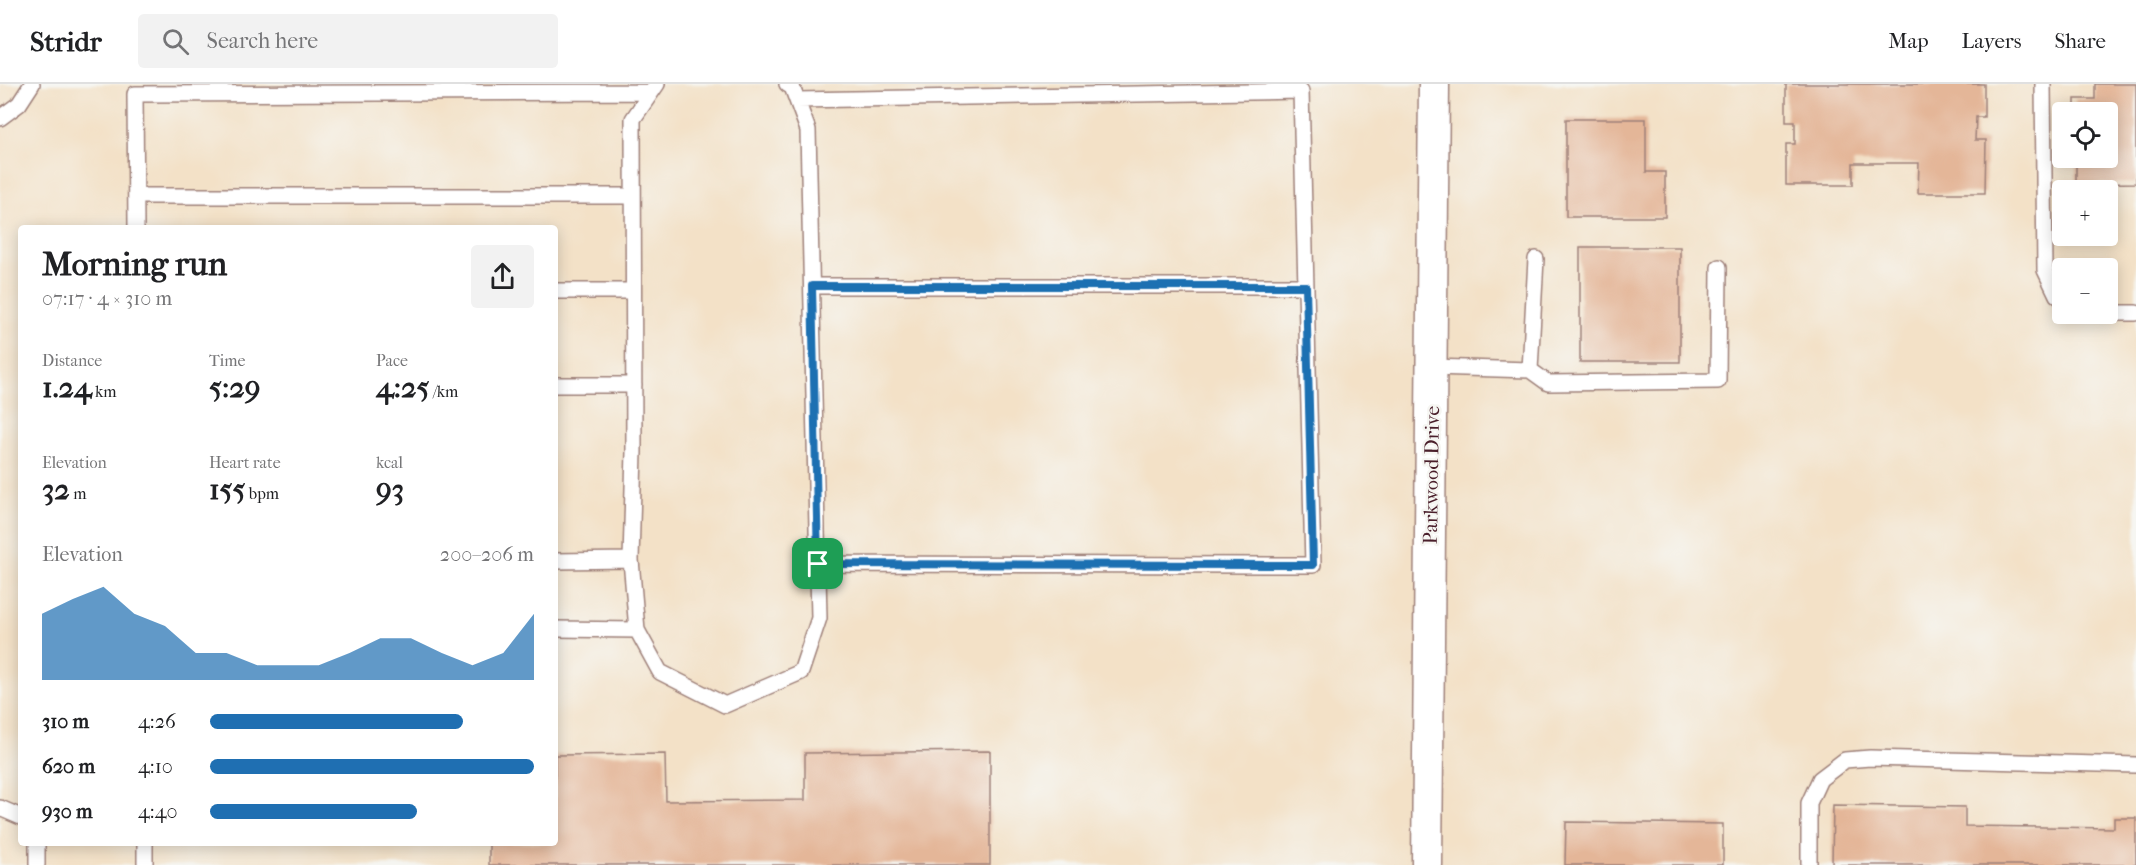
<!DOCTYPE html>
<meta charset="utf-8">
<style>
:root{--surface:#fff;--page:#f2f2f2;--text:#202124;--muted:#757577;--line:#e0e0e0;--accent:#1f6fb2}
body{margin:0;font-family:"IM FELL French Canon",serif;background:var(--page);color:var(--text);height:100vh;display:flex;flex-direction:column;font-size:22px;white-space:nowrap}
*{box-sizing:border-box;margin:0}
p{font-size:20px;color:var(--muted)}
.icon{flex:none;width:33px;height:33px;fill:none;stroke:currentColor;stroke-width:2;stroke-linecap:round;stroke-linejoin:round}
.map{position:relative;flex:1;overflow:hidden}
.drawer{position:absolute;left:18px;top:141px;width:540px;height:621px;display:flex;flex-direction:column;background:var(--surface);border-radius:6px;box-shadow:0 3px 15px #0003}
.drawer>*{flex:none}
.fabs{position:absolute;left:2052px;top:18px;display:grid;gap:12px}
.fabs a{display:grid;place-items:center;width:66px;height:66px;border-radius:6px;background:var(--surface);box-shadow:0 3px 15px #0003;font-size:30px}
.pin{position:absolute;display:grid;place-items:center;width:51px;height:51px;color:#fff;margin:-26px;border-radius:12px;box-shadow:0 3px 9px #0006}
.round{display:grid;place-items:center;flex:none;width:63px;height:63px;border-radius:6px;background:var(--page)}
.summary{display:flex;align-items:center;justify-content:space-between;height:102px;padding:0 24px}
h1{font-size:33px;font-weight:700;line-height:45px}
.figures{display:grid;grid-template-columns:repeat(3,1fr);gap:9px;height:102px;padding:6px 24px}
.figures div{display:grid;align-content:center}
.figures b{font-size:30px;font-weight:700}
.figures small{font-size:16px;font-weight:400}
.figures p{font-size:16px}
.chart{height:168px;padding:12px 24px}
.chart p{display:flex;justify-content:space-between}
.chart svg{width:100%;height:108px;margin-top:6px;fill:var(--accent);opacity:.7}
ul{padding:0 24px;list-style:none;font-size:20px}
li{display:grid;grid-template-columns:96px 72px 1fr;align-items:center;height:45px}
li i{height:15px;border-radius:8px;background:var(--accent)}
header{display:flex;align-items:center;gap:36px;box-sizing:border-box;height:84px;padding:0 30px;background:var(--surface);border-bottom:2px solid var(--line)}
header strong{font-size:28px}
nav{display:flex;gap:33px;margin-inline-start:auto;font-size:21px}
.search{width:420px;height:54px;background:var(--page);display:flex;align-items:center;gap:15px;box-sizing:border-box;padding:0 21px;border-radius:6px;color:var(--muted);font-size:22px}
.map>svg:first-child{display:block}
.building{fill:#e4b698}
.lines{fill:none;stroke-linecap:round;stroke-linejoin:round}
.lane-casing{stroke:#9e8079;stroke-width:18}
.street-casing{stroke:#9e8079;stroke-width:33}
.lane{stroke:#fff;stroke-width:15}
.street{stroke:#fff;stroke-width:30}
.route-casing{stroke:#fff;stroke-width:12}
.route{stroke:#1f6fb2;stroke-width:8}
.labels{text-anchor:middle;stroke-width:5;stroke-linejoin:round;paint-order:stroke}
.street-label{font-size:20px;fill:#4a1f2b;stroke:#f6f6f2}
</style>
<header>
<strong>Stridr</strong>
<div class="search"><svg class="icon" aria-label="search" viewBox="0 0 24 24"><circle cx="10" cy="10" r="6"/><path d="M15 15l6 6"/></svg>Search here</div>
<nav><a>Map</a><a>Layers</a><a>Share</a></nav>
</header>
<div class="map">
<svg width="2136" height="781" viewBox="0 0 2136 781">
<rect width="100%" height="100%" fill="#f6f6f2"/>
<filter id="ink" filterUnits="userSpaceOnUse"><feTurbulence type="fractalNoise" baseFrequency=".0167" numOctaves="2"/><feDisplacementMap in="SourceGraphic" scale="12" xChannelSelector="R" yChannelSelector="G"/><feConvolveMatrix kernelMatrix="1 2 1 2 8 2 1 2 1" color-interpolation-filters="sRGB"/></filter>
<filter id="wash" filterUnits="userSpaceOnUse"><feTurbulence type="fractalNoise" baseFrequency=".008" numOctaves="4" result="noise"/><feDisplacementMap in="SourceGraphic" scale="24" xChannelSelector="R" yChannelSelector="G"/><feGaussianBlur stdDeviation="1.35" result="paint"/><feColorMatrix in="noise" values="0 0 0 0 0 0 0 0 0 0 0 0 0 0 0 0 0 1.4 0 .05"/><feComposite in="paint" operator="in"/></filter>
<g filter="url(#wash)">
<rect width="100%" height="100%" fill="#f3e1c7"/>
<g id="blocks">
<path class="building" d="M1786,0H1984V33H1976L1975,56H1986L1985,109H1918L1919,79H1853V101H1786V60H1795V38H1786Z
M2095,0H2136V99L2076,100V74H2108V28H2075V15H2095Z
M1566,35H1646V88H1665V133H1566Z
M1580,163H1680V278H1580Z
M990,667V781H489V759H555V671L665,670L666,717L805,716V669Z
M1833,721L1965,723V742L2114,744V734H2136V781H1832Z
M1566,738L1723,740V781H1565Z"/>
</g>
</g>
<g filter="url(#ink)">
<use href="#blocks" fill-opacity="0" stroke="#9e8079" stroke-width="1.5"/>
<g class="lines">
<defs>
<path id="lane" d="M657,0L633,35L634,368L631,476L637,546L660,588L725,621L801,588L819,534L808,46L792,3L787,0
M2043,0L2045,186L2057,211L2062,215
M797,16L1301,7L1313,481L818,480
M0,34L19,20L32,0
M136,112H633
M136,144L135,10L651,8
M812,202H1306
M555,207H633
M2108,229H2136
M1432,283L1530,286L1536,175
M1530,286L1548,299L1718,297L1719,183
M555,301H634
M555,477L631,476
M555,545L637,546
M0,724L21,733
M37,781V759
M145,781V759
M1809,781V719L1820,695L1845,676L1870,674L2136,681"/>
<path id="street" d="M1427,781L1434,0"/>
</defs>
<use href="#lane" class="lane-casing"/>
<use href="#street" class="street-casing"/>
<use href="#lane" class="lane"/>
<use href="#street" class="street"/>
</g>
</g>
<g class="lines" filter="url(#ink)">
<defs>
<path id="route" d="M812,202H1306L1313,481L818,480Z"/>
</defs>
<use href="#route" class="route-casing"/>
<use href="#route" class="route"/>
</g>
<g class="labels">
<g class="street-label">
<text transform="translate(1431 391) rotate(-89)" y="7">Parkwood Drive</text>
</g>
</g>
</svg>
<div class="fabs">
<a><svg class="icon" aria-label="locate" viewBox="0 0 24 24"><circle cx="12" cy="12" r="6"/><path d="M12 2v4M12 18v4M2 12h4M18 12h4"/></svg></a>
<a>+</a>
<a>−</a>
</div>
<div class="pin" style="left:818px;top:480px;background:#1e9e55"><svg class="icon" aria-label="arrive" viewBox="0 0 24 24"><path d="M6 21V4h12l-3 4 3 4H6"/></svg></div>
<section class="drawer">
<div class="summary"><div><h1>Morning run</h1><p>07:17 · 4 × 310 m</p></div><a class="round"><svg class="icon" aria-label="share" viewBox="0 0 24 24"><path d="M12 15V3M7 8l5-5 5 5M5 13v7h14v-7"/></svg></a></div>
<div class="figures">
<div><p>Distance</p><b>1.24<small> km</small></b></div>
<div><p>Time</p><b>5:29</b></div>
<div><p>Pace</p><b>4:25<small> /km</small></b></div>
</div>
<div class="figures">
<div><p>Elevation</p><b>32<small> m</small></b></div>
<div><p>Heart rate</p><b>155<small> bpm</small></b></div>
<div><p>kcal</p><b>93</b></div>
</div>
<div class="chart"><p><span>Elevation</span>200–206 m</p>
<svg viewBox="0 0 160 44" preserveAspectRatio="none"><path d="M0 44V17L10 11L20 6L30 17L40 22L50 33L60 33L70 38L80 38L90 38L100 33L110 27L120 27L130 33L140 38L150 33L160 17V44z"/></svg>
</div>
<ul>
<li><b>310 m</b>4:26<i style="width:78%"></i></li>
<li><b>620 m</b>4:10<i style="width:100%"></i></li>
<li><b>930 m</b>4:40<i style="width:64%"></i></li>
</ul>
</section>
</div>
